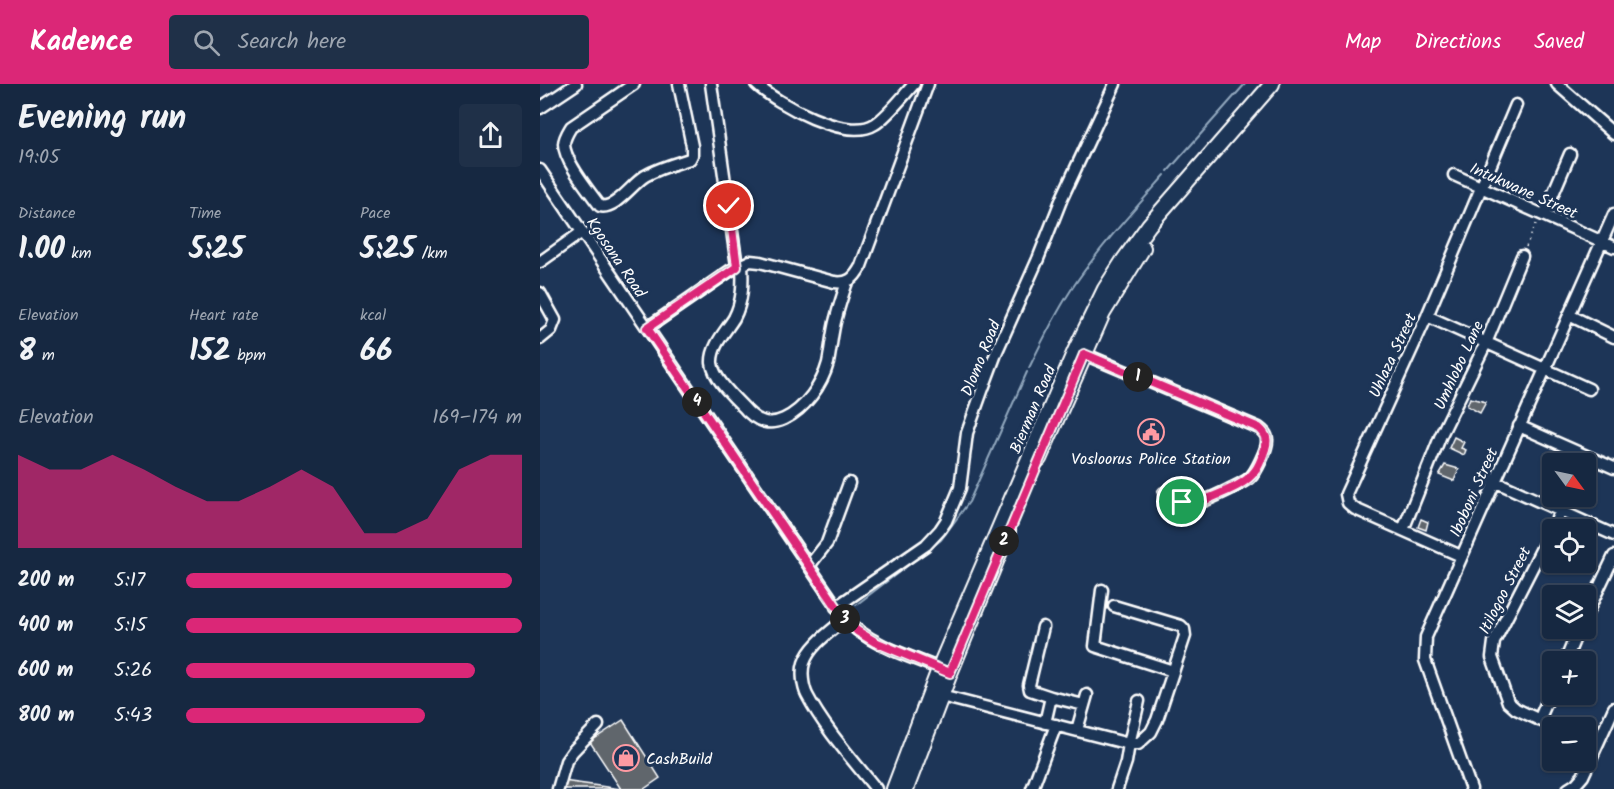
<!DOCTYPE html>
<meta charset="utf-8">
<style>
:root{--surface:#162841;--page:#1f3048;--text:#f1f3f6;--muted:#9ea6b1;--line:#35445a;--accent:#db2777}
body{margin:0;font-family:Kalam,sans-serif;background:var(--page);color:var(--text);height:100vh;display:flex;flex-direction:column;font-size:22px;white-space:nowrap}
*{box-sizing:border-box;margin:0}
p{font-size:20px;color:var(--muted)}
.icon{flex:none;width:33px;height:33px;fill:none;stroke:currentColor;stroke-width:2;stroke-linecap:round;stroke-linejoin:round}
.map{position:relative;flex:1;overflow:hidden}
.sheet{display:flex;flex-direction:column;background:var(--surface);width:540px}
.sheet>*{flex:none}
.needle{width:39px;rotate:123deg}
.controls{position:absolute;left:1002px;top:369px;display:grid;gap:12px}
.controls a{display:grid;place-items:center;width:54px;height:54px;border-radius:6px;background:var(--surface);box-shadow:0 2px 4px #0004,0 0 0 2px var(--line);font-size:30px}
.pin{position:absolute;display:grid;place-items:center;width:51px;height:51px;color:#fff;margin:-26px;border:3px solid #fff;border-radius:50%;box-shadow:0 2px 6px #0007}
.km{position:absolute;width:30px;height:30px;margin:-15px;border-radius:50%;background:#222;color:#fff;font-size:16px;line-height:30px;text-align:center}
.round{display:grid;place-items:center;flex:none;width:63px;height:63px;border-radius:6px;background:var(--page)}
.overview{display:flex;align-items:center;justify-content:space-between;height:102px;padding:0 18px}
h1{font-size:33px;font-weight:600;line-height:45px}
.stats{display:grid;grid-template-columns:repeat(3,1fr);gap:9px;height:102px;padding:6px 18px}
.stats div{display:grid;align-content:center}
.stats b{font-size:30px;font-weight:600}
.stats small{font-size:16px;font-weight:400}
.stats p{font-size:16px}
.chart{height:168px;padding:12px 18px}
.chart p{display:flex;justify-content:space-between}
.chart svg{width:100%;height:108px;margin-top:6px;fill:var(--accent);opacity:.7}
ul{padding:0 18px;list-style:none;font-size:20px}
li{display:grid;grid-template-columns:96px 72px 1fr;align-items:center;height:45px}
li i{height:15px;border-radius:8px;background:var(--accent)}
header{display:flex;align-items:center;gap:36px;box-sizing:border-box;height:84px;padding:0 30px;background:var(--accent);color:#fff}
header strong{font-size:28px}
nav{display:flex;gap:33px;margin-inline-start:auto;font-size:21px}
.search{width:420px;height:54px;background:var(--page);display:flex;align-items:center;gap:15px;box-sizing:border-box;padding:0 21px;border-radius:6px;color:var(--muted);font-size:22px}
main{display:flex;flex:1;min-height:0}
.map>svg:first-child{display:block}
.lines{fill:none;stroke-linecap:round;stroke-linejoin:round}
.stream{stroke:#92a8be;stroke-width:2}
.building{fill:#61666c;stroke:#fff;stroke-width:1.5}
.minor-casing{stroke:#fff;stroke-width:15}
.major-casing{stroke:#fff;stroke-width:18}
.path{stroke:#fff;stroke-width:1.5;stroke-dasharray:1.5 4.5;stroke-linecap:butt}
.minor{stroke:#1d3557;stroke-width:10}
.major{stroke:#1d3557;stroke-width:14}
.route-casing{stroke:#fff;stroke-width:12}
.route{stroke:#db2777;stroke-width:8}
.labels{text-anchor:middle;stroke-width:6;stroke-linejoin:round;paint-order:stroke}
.street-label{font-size:16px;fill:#fff;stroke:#1d3557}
.poi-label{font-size:16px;fill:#fff;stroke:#1d3557}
</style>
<header>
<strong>Kadence</strong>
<div class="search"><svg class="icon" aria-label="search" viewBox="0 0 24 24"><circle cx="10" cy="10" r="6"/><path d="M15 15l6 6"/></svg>Search here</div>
<nav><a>Map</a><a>Directions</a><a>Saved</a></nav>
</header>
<main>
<section class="sheet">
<div class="overview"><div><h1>Evening run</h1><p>19:05</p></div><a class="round"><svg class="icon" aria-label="share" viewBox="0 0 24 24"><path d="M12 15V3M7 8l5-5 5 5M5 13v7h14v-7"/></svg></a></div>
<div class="stats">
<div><p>Distance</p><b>1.00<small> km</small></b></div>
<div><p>Time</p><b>5:25</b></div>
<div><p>Pace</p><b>5:25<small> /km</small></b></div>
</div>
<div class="stats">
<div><p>Elevation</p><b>8<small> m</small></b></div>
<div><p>Heart rate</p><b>152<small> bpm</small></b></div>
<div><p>kcal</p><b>66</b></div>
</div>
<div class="chart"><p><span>Elevation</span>169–174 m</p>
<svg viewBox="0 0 160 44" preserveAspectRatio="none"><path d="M0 44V6L10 12L20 12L30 6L40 12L50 19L60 25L70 25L80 19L90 12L100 19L110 38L120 38L130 32L140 12L150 6L160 6V44z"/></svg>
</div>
<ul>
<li><b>200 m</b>5:17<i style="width:97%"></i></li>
<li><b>400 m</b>5:15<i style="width:100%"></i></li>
<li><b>600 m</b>5:26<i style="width:86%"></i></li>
<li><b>800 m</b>5:43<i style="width:71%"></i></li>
</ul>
</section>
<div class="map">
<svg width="1074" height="705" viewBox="0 0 1074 705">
<rect width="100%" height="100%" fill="#1d3557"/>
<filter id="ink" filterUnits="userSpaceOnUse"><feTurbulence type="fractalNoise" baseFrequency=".0167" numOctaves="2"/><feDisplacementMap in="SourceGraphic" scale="12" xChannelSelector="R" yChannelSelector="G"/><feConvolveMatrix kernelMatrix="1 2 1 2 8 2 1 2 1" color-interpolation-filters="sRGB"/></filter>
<g filter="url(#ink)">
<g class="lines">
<path class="stream" d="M628,87L705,0
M489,284C502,257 515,231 531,206C558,165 592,128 625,91
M316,521L401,456L429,418L487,288"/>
</g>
<path class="building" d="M930,314L946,318L940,329L927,322Z
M914,353L924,358L921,364L926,366L924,371L909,364Z
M905,381L919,385L914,397L899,391Z
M881,435L888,438L886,446L878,443Z
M83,636L120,694L104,705H81L50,658Z
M23,697L81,705H22Z"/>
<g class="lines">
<defs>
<path id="minor" d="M94,0L31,43C28,48 24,54 24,60C24,77 50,108 60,122C75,126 92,100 105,92C119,84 134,80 150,75L152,71V62L139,0
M171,0L197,182
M216,0C237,20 307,58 335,40C347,33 364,11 374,0
M1017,0L1074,50
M0,24L36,0
M0,86L305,535C332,563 371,572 405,587
M914,91L1074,163
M1004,131L1030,70
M0,178L42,148
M202,180C203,199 203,217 194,234C186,247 171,262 172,279C174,296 196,315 207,327C218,338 229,342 244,335C265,325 282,301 288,279C291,264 292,248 296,234C299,222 303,210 307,198
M0,209L15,236L11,246L0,255
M1029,231L1074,253
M887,232L1049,305
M107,244L191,186L210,177L220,178L294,198C308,200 314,195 321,182L388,0
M544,270L719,344C723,347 727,350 727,356C728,364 716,388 710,394C702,400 664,418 655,420C644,422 633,414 624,409
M979,342L1074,384
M954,397L1074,451
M863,446L901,351L946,259L982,172
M921,472L815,425L808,419L806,410L887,232L976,21
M269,482L287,459L309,399
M562,506L555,562L633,587
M574,522L641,542L644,545L645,552L617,636L611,648L598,660H589L599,617
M296,523L386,461L400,446L406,437L420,404L427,349L442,307L457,267L498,175L522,114L575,0
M1046,531L1074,472
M305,535C291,547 270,561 264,579C261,588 263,603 267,611C284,644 313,676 336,705
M503,543L489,601L490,606L511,613
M1025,578L1039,544
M401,612L589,660L586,678L577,705
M999,636L1012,606
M505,639L511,613L544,621
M1017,644L976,625L968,618L952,573L954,558L1021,427
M537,646L547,611
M18,705L26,677L33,667L58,641
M492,705L516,641
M931,705L885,576L886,553L1074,130
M1028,705L1036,700L1043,692L1074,624"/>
<path id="major" d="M499,375L563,229L603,164
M354,705L403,575L535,267L565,205L583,177L609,141L732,0
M366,705L410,589L468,448"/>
</defs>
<use href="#minor" class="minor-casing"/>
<use href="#major" class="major-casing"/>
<path class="path" d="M986,163L996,140"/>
<use href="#minor" class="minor"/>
<use href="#major" class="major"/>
</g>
</g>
<g class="lines" filter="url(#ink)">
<defs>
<path id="route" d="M189,122L197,183L107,244L305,535L317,547L335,558L410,589L544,270L719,344C727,351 728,356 725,365C722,373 720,381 715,387C704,403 677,410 661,418L655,420L642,418"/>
</defs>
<use href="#route" class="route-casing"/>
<use href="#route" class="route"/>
</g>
<defs>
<symbol id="civic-ring" viewBox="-11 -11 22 22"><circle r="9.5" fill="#1d3557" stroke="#ff9aa2" stroke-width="1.5"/><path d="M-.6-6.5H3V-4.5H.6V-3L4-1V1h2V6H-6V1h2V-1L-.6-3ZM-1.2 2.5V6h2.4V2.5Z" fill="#ff9aa2"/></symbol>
<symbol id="shop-ring" viewBox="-11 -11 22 22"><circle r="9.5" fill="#1d3557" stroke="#ff9aa2" stroke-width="1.5"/><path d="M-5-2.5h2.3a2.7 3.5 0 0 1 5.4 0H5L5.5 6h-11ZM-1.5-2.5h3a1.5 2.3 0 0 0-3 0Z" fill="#ff9aa2"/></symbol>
</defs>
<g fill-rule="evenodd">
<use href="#civic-ring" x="596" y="333" width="30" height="30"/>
<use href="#shop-ring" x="71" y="659" width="30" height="30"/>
</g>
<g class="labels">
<g class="street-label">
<text transform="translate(984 106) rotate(24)" y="6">Intukwane Street</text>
<text transform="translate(77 173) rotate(56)" y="6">Kgosana Road</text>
<text transform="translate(852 271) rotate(-65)" y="6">Uhlaza Street</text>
<text transform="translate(440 274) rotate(-68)" y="6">Dlomo Road</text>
<text transform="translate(918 281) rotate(-65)" y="6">Umhlobo Lane</text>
<text transform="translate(492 325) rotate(-67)" y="6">Bierman Road</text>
<text transform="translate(933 408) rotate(-66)" y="6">Iboboni Street</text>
<text transform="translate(964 506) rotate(-63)" y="6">Itilogoo Street</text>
</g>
<g class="poi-label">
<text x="611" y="380">Vosloorus Police Station</text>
<text x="106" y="680" text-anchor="start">CashBuild</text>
</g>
</g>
</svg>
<div class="controls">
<a><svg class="needle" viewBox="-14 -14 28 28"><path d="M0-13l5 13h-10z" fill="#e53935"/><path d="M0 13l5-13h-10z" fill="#9ea6b1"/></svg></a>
<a><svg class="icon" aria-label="locate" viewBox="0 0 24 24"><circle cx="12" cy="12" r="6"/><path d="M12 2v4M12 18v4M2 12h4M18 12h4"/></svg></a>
<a><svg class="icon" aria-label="layers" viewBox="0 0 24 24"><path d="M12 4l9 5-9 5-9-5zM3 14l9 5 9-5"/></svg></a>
<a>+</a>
<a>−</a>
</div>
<div class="pin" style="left:642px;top:418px;background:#1e9e55"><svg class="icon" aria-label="arrive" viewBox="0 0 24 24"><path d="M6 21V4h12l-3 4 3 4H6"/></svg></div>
<div class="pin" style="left:189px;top:122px;background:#d93025"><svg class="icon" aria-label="check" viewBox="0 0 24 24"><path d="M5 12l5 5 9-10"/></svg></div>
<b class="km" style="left:598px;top:293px">1</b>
<b class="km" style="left:464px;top:457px">2</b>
<b class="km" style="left:305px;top:535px">3</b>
<b class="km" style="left:157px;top:318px">4</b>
</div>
</main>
